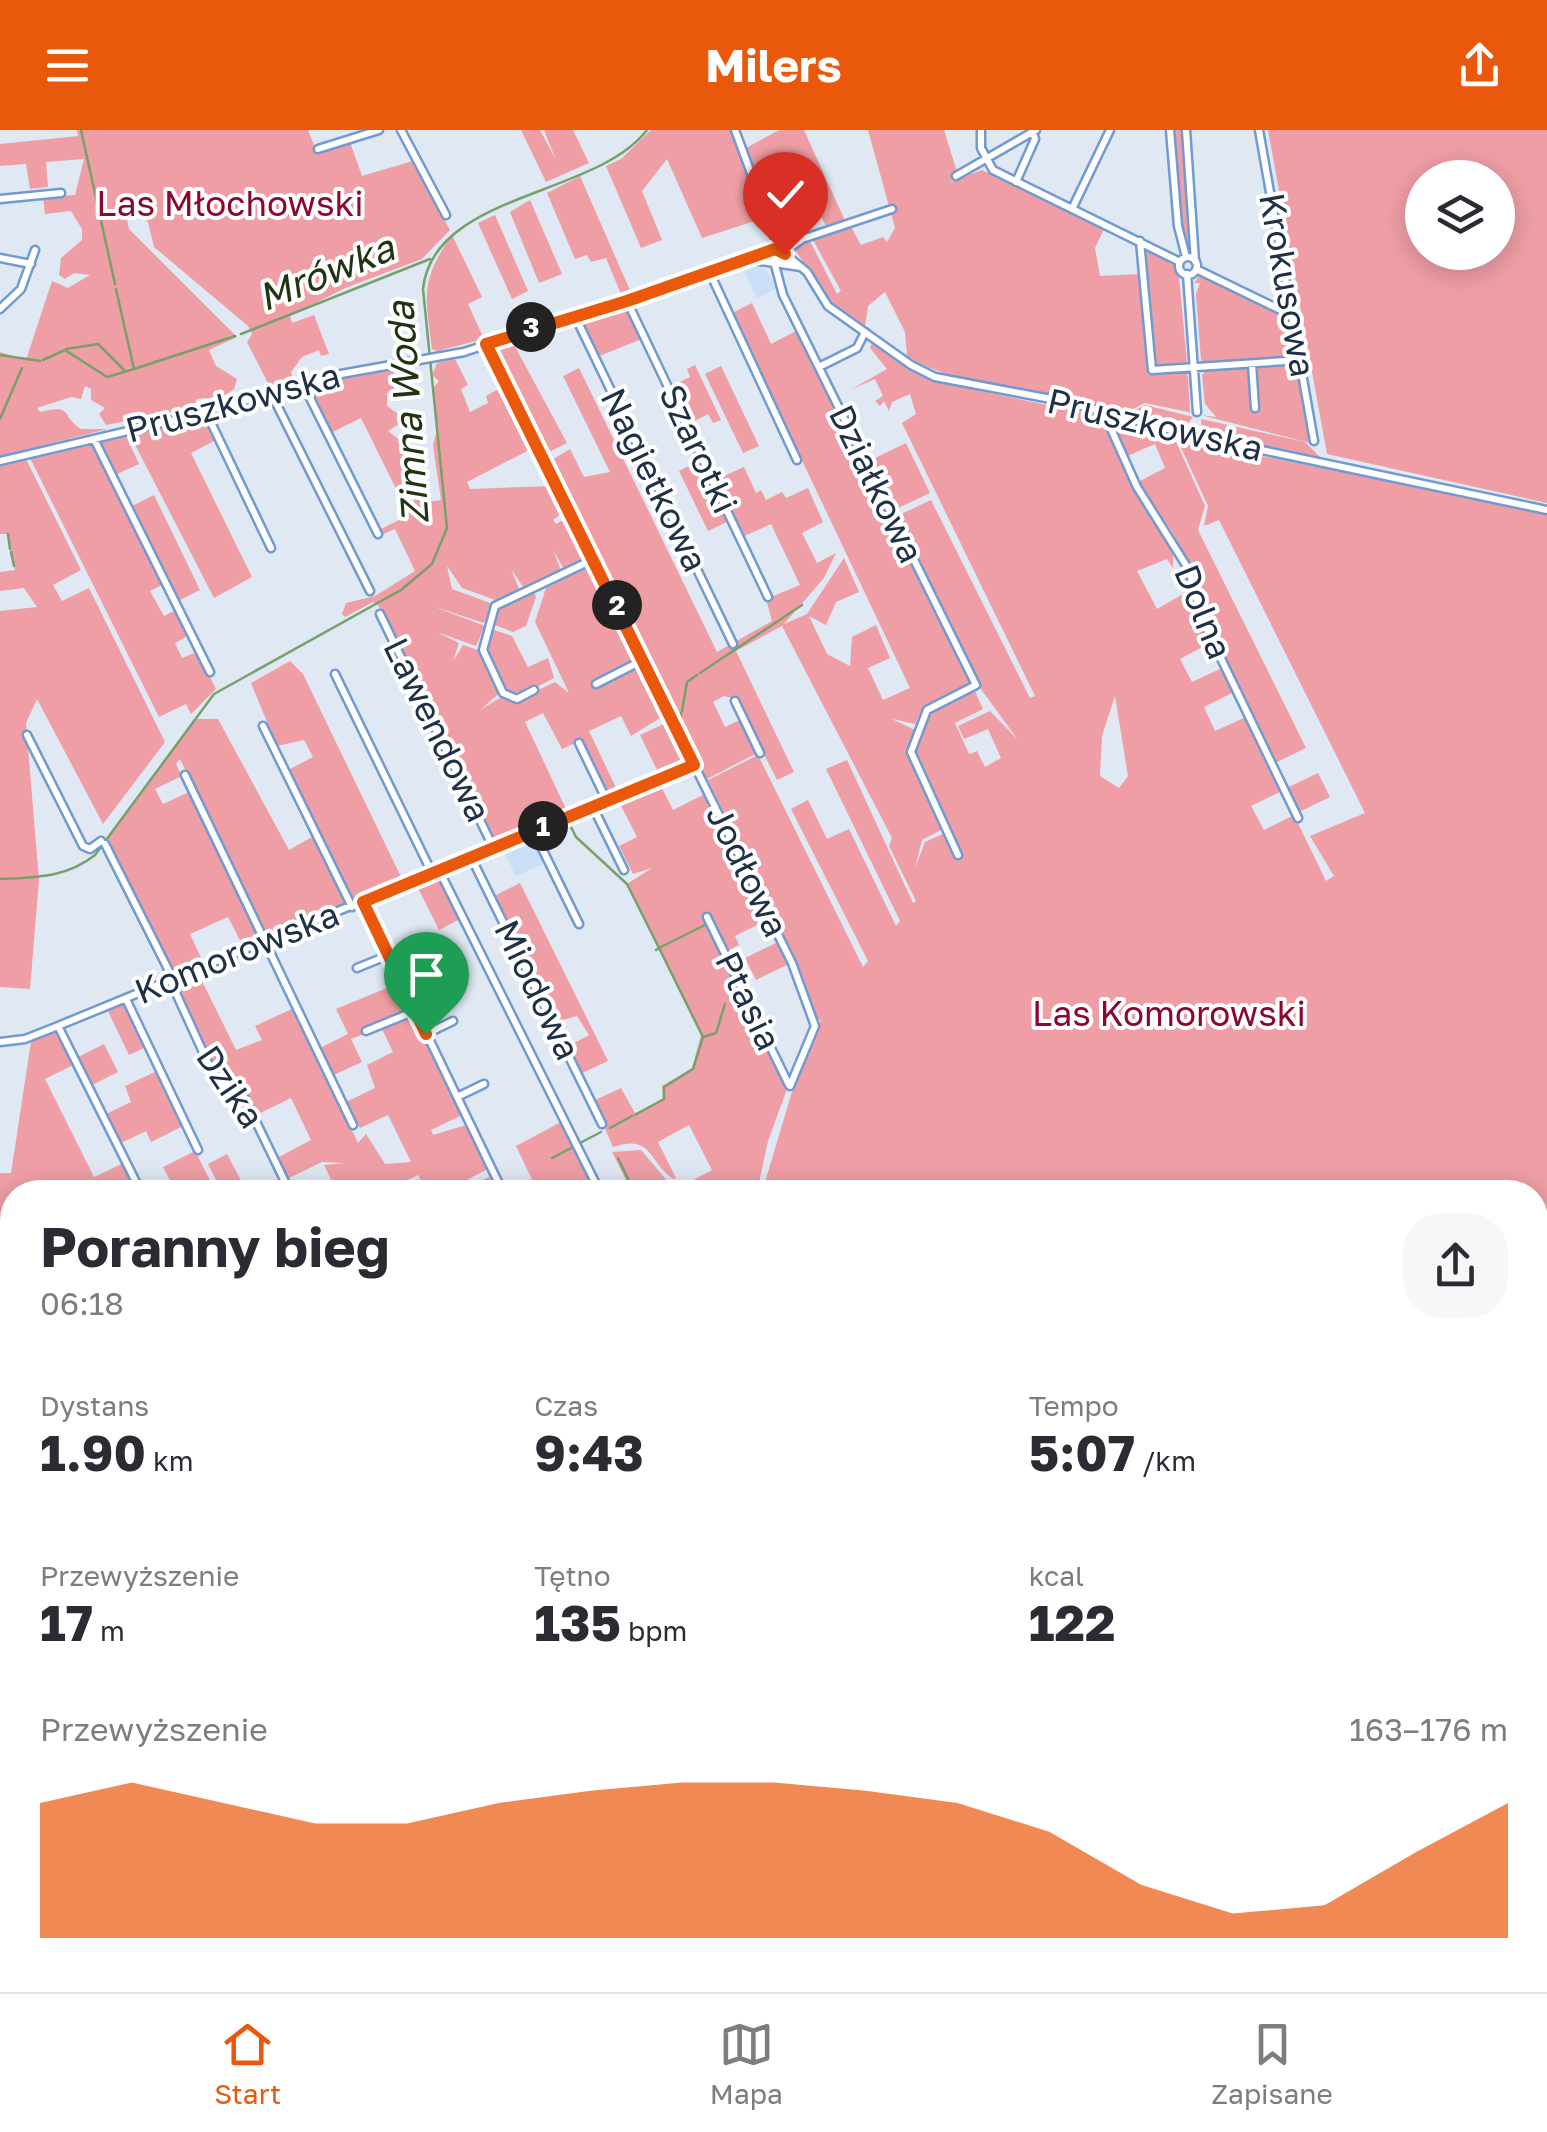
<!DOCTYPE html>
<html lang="pl">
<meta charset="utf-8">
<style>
:root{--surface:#fff;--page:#f7f7f7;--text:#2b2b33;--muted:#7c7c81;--line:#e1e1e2;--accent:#ea580c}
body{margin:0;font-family:"Golos Text",sans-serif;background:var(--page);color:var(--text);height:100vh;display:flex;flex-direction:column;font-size:38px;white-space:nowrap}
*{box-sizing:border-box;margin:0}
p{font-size:32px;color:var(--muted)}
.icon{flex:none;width:55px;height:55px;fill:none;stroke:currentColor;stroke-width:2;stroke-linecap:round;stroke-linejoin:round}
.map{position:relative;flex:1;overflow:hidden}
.drawer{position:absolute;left:0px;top:1050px;width:1548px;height:812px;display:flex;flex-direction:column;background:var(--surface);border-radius:40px 40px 0 0;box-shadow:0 5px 25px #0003}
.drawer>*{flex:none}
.fabs{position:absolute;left:1405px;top:30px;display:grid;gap:20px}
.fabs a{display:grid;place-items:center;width:110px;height:110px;border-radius:50%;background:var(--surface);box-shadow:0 5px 25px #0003;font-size:50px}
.pin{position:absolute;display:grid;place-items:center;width:85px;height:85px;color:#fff;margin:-102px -42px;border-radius:50% 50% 50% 0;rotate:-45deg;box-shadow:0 0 10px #0007}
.pin .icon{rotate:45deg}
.km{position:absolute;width:50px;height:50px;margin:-25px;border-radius:50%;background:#222;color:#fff;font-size:28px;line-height:50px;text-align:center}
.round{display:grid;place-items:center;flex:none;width:105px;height:105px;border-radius:40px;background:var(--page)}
.headline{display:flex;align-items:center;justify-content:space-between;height:170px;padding:0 40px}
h1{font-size:55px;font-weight:700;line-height:75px}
.metrics{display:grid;grid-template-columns:repeat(3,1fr);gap:15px;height:170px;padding:10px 40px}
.metrics div{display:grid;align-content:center}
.metrics b{font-size:50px;font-weight:700}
.metrics small{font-size:28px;font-weight:400}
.metrics p{font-size:28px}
.chart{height:280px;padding:20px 40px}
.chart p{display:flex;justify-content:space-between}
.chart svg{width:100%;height:180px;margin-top:10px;fill:var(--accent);opacity:.7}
header{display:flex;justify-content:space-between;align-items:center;height:130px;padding:0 40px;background:var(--accent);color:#fff;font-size:45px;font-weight:700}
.tabs{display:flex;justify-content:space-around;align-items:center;height:140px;border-top:2px solid var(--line);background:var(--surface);font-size:28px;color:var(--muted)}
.tabs a{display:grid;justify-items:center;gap:5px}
.tabs .on{color:var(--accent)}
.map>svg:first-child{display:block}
.built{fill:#cadef7}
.green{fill:#ef9ea5;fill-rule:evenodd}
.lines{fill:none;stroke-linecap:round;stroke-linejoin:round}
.stream{stroke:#76a16a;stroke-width:2.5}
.river{stroke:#9bd179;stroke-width:9}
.minor-casing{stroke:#719bd0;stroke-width:11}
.minor{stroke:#fff;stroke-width:6}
.route-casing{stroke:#fff;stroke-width:20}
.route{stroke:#ea580c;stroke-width:12}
.labels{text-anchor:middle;stroke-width:8;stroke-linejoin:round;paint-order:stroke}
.park-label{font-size:35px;fill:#8b072f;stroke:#fff}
.street-label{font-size:35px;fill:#203147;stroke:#fff}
.water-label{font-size:38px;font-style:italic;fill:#203411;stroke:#fff}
</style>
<header><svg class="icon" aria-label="menu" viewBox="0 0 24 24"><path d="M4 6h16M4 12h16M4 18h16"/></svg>Milers<svg class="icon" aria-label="share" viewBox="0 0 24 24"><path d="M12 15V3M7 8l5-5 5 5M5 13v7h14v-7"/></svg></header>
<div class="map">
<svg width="1547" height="1862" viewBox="0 0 1547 1862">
<rect width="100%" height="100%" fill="#dfe8f3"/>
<path class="built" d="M754,134L767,141L776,159L757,168L742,137Z
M532,704L544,727L543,734L516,746L502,718Z
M12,1477V1850L0,1854V1485Z
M94,1850H177L181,1862H70Z"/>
<path class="green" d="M77,0H308L317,23L350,12L362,46L413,31L450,100L422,129L345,158L290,186L292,193L314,185L329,224L321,226L319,220L302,227L291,242L293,251L271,259L247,212L252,204L248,196L154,117L148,92L124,74L129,99L237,207L209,220L216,236L237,249L234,259L212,275L206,268L197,269L192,278L106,295L99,284L105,278L91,270V259L85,256L81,269L71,267L37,278L40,282C75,274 59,285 81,299H108L0,326V222L26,230L52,151L68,158L90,145L74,143L65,149L59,145L61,128L82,110V99L71,81L45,84L43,67L75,65L84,29L46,32L48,57L30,59L26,34L0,36V14L78,6Z
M521,0H540L556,30L544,0H573L589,33L546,52Z
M651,0H732L761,89L702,108L667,29L642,61L662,110L641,118L606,36L621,29Z
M779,0H804L846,93L827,98L809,62L788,73L803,106L790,114C760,96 755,51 746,18Z
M868,0H944L957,42L951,52L982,40L1104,99L1095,118L1100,146L1139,144L1148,245L1184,242L1188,246L1190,282L1193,283L1145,273L1124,283C1059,263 962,260 907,226L905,202L885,162L868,176L865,197L828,170L794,118L810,111L837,164L841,161L813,110L851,97L861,115L883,107L887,112L895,98Z
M1172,0H1184L1193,124C1174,107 1174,28 1172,0Z
M1268,0H1547V373L1327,324ZM1422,48H1498V122H1422Z
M580,46L632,165L623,169L606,128L591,132L587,125L575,129L547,63Z
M530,70L562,144L539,153L510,82Z
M495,85L528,161L512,169L478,93Z
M452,105L482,167L468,174L484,209L437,221L432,219C425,165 420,151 452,105Z
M1146,119L1173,132L1179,147L1187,232L1183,236L1153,235Z
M1200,145L1288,188L1296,224L1206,234L1201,230L1196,164L1200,153H1194Z
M752,173L771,214L796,201L971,554L923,577L915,594L892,589L915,600L907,624L943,699L922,710L915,738L925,712L945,703L955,723L959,720L913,623L928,581L974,559L983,579L955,593L969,624L977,621L985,637L1001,628L988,599L964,609L958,596L990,581L1018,610L978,555L897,386L931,370L1030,568L1035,566L902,293L916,284L910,264L892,272L889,281L884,271L880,276L875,271L883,266L875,249L850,260L887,239L870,218L872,213L911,240L942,253L1100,286L1135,357L1173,415V438L1167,429L1137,441L1157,479L1185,463L1176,441L1186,439L1198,487L1210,513L1180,529L1192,552L1222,538L1234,562L1204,577L1215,601L1246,587L1282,661L1251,676L1264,700L1294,685L1326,751L1334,746L1310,706L1365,683L1219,390L1204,396L1208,376L1177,309L1547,384V1351L1535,1345V1062H762L797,945L821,890L816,889L791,820L708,650L758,625L863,837L868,831L791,679L808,670L827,709L849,699L896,796L900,791L826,639L847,630L913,773L916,771L889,716L892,708L782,496L736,521L794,642L777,650L736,569L724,566L713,572L725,597L740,590L757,623L707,649L550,331L570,319L584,347L610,342L563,246L579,238L717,522L772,491L766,469L800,455L771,394L742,407L715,350L744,337L756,363L761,360L766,370L782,362L786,368L808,358L823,392L802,403L817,433L836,423L824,448L784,494L807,484L844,428L859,462L836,472L826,495L809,486L827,524L850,536L852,507L876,495L890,528L868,538L883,570L910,558L732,183ZM1115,566L1128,646L1119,658L1100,646L1102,606Z
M626,176L642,209L597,227L579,189Z
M511,209L567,313L549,322L492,215Z
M455,229L468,255L461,259L470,282L488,273L486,266L504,256L533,318L467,352L470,359L551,356L565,381L553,390L556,394L567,388L587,427L565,441L553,420L562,443L524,458L511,439L520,461L498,471L462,458L447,436L452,459L493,474L484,493L432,476L485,496L476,516L437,502L459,513L453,531L463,515L481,521L501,562L480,580L503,566L516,571L555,552L569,563L535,492L546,458L591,435L638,530L594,552L595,557L641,535L665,585L631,606L621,586L589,601L618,662L607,666L580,611L562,619L543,583L525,592L568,683L493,712L378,475L373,472L345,487L342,484L346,473L375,466L415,441L395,399L381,405L379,400L409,385L361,288L331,303L311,259L318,253L394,240V261L387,263V276L398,284L399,294L388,301L397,308L408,304V329L403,335L410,382L416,365L428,372L441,370L433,315L437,300L433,258L439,251L432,245L437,233Z
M1294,233L1299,237L1310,313L1201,285L1216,287L1205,274L1202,245L1207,240L1246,237L1250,241L1257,236Z
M695,235L721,290L713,293L708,284L689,294L670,257L690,247L687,239Z
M721,236L759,316L743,323L705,244Z
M1145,275L1193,287L1183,299L1127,285Z
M1108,288L1174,307L1205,376L1198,400L1306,618L1275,633L1203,485L1198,457L1173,403L1138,352L1165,338L1155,314L1125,327Z
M1201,289L1305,312L1321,328L1202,303Z
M198,290L208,295L216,310L191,323L252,447L214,468L130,305Z
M126,306L139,334L115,345L98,312Z
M906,313L930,363L894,380L871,330Z
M94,314L162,455L150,461L164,486L176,480L189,505L175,513L182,528L197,522L216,559L191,584L186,574L159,587L30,328Z
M26,329L81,440L53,455L62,471L89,458L165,612L103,694L37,569L26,593L39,750L30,859L0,857V481L37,477L24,458L0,461V442L15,440L7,404H0V335Z
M700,330L729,391L708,401L679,341Z
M154,365L200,460L178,471L130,377Z
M534,462L536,467L526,496L513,502L492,494L498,478Z
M491,499L512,506L528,537L548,528L554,548L520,566L508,563L485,515Z
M290,531L303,544L403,751L266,807L180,629L176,634L182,646L155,659L163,674L189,662L261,809L243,816L228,787L190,804L203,832L175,844L108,709L194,589H218L289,720L319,703L290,639L313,627L304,610L277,616L251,553Z
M666,593L685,633L659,644L640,605Z
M1318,643L1330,667L1299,682L1287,658Z
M661,656L673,680L705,664L767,790L735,806L739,815L727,821L708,784L703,786L787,959L768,1011L757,1062H632L612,1022L641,1020L675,1060L712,1040L689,995L658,1012L676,1048L673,1049C647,1030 653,1004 613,1017L593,971L621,958L635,983L663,969L662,956L692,938L701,905L627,754L652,738L633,744L619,716L637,707L619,672Z
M436,745L462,788L439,800L416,754Z
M520,753L608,931L580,944L567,917L589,905L577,886L563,890L558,898L494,766Z
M778,812L789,834L756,850L745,828Z
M198,843L236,920L262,910L255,896L294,878L358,1013L366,1004L385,1034L411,1032L388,985L360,998L346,972L375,958L367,935L393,922L381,897L415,886L462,985L431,1000L433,1005L466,995L488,1039L457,1055L460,1060L489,1047L499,1062H426L418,1045L383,1062L379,1057L375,1062H327L335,1058L324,1035L345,1033L322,1032L287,1049L277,1028L311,1010L291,968L256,985L243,958L221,952L174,853Z
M399,853L408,880L362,899L364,904L351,909L362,932L334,945L320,918L348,904L336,879Z
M124,871L146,917L129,925L107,879Z
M55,902L75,934L45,949L94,1047L124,1033L139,1062H12V1477L0,1485V1043H11L31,912Z
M104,914L118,942L92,955L78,927Z
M157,941L183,996L151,1012L146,1001L121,1013L106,984L131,972L125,956Z
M561,992L591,1050L569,1062H538L516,1016Z
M195,1021L216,1062H176L163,1037Z
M227,1024L247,1062H222L208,1034Z
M1535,1352L1547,1359V1614H1535Z
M1535,1730L1547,1736L1542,1737L1537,1750L1547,1757V1862L1528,1850H1535Z
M496,1850H1522L1539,1862H501Z"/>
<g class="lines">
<path class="stream" d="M81,0L115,154
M116,159L134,239L235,206
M241,204L430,129
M66,219L98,214L125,241
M0,225L40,231
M43,230L65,220L107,247L134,239
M0,289L22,238
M8,404L10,419
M11,422L14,436
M700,543L802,475
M682,581L687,552L697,545
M680,597L681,583
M683,602L686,610
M688,614L696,631
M685,643L692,640
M678,646L681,645
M670,649L673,648
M662,652L666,651
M651,657L659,654
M627,667L647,659
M607,675L621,669
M575,688L591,681
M568,691L576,707L627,754L659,818L656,820
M537,704L572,689
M0,749C36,747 66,748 95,725L214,564L401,460L432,434L447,398L423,159C433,63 596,67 647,0
M703,907L716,903L725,874
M635,985L664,969V957L693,939L703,907L659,818L707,794
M610,998L632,986
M580,1013L601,1002
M552,1028L573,1017
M618,1028L634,1062
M0,1437L12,1428
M1535,1829L1547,1808
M732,1850L733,1862
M660,1862L668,1850
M1074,1862L1080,1850"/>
<path class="river" d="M0,1478L12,1470"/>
<defs>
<path id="minor" d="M401,0L446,85
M735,0L779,119
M981,0V18L993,40L1180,132
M1170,0L1178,96L1186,127
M1186,0L1195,131
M1259,0L1314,311
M318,19L379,0
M956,46L1036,0
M1016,52L1035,9L1033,2
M0,69L61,63
M1072,79L1110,0
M1140,111L1152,240L1300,230
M784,122L802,109L892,79
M1179 136a9 9 0 1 1 18 0a9 9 0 1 1-18 0Z
M0,128L31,134
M753,130L801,137
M775,135L783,165L976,555L927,580L911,622L958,725
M1196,139L1293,186
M710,143L797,330
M1187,144L1197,282
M627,171L768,467
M0,179L21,159L35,120
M575,186L733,514
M486,213L792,833L815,896L790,956
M1252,234L1255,278
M819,237L857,218L865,202
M303,254L378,404
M271,263L370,461
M1103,281L1137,357L1189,440L1201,487L1298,688
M206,282L271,418
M94,309L210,542
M0,331L183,288L341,244L464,222L779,119L807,142L828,176L911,235L935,247L1067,272L1190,305L1547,380
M380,484L493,717
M335,544L432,743
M596,554L643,530
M534,560L517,569L503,563L483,520L495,476L594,429
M735,571L760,623
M263,596L352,777
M27,605L83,716L90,719L101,711
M579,613L607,671
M185,645L353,995
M593,677L624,740
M533,700L579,794
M105,714L173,849
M471,727L602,994
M439,740L600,1062
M363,772L503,1062
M707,787L789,955
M357,838L389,825
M170,850L214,946L218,953L243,965L290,1062
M126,869L198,1020
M58,896L141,1062
M366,901L415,881
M426,904L453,891
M0,912L25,909L58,896L694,635
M457,967L484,954
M377,1060L378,1062
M1535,1347L1547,1353
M1535,1617L1547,1618
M1535,1696L1547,1662
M182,1850L185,1862
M16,1862L41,1850
M36,1862L62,1850
M63,1862L87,1850"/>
</defs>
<use href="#minor" class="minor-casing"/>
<use href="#minor" class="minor"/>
</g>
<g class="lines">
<defs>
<path id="route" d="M426,904L363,772L694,635L486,214L627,171L775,119L785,124"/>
</defs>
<use href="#route" class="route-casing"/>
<use href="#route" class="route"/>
</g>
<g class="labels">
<g class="park-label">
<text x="230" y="86">Las Młochowski</text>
<text x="1169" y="896">Las Komorowski</text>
</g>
<g class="street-label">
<text transform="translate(1287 155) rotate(80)" y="12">Krokusowa</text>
<text transform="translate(233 273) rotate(-15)" y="12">Pruszkowska</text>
<text transform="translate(1155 295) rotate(13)" y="12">Pruszkowska</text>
<text transform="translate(698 319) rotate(65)" y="12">Szarotki</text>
<text transform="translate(654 350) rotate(64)" y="12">Nagietkowa</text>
<text transform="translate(876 354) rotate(64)" y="12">Działkowa</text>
<text transform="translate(1203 482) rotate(68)" y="12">Dolna</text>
<text transform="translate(437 600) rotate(64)" y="12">Lawendowa</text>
<text transform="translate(747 741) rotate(64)" y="12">Jodłowa</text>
<text transform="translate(237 823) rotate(-22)" y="12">Komorowska</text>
<text transform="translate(537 860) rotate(64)" y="12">Miodowa</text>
<text transform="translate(748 871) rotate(64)" y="12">Ptasia</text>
<text transform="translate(230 957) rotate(56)" y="12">Dzika</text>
</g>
<g class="water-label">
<text transform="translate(326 143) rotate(-22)" y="13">Mrówka</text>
<text transform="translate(408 283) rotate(-94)" y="13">Zimna Woda</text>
</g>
</g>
</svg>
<div class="fabs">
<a><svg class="icon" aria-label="layers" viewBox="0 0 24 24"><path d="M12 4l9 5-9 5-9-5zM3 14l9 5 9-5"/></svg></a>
</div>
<div class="pin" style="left:426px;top:904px;background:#1e9e55"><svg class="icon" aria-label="arrive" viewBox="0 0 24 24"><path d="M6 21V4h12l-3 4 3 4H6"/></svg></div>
<div class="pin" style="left:785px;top:124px;background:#d93025"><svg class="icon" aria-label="check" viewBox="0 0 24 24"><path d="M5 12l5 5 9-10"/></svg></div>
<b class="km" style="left:543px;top:696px">1</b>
<b class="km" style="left:617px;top:475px">2</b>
<b class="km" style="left:531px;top:197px">3</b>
<section class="drawer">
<div class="headline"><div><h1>Poranny bieg</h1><p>06:18</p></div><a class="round"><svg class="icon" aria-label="share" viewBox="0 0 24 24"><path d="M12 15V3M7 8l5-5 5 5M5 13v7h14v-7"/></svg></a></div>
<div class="metrics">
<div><p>Dystans</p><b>1.90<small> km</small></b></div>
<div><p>Czas</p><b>9:43</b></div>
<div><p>Tempo</p><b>5:07<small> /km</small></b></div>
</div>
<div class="metrics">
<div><p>Przewyższenie</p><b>17<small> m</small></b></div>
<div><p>Tętno</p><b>135<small> bpm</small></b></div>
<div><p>kcal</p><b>122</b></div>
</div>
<div class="chart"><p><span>Przewyższenie</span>163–176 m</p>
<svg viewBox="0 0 160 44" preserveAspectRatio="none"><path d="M0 44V11L10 6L20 11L30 16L40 16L50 11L60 8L70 6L80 6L90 8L100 11L110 18L120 31L130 38L140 36L150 23L160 11V44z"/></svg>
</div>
</section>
</div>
<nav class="tabs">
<a class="on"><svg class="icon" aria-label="home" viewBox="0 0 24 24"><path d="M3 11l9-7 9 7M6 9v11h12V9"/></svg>Start</a>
<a><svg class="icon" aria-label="map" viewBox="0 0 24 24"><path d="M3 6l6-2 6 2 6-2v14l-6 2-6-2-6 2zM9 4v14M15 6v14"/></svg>Mapa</a>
<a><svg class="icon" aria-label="saved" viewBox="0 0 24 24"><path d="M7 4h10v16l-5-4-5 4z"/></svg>Zapisane</a>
</nav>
